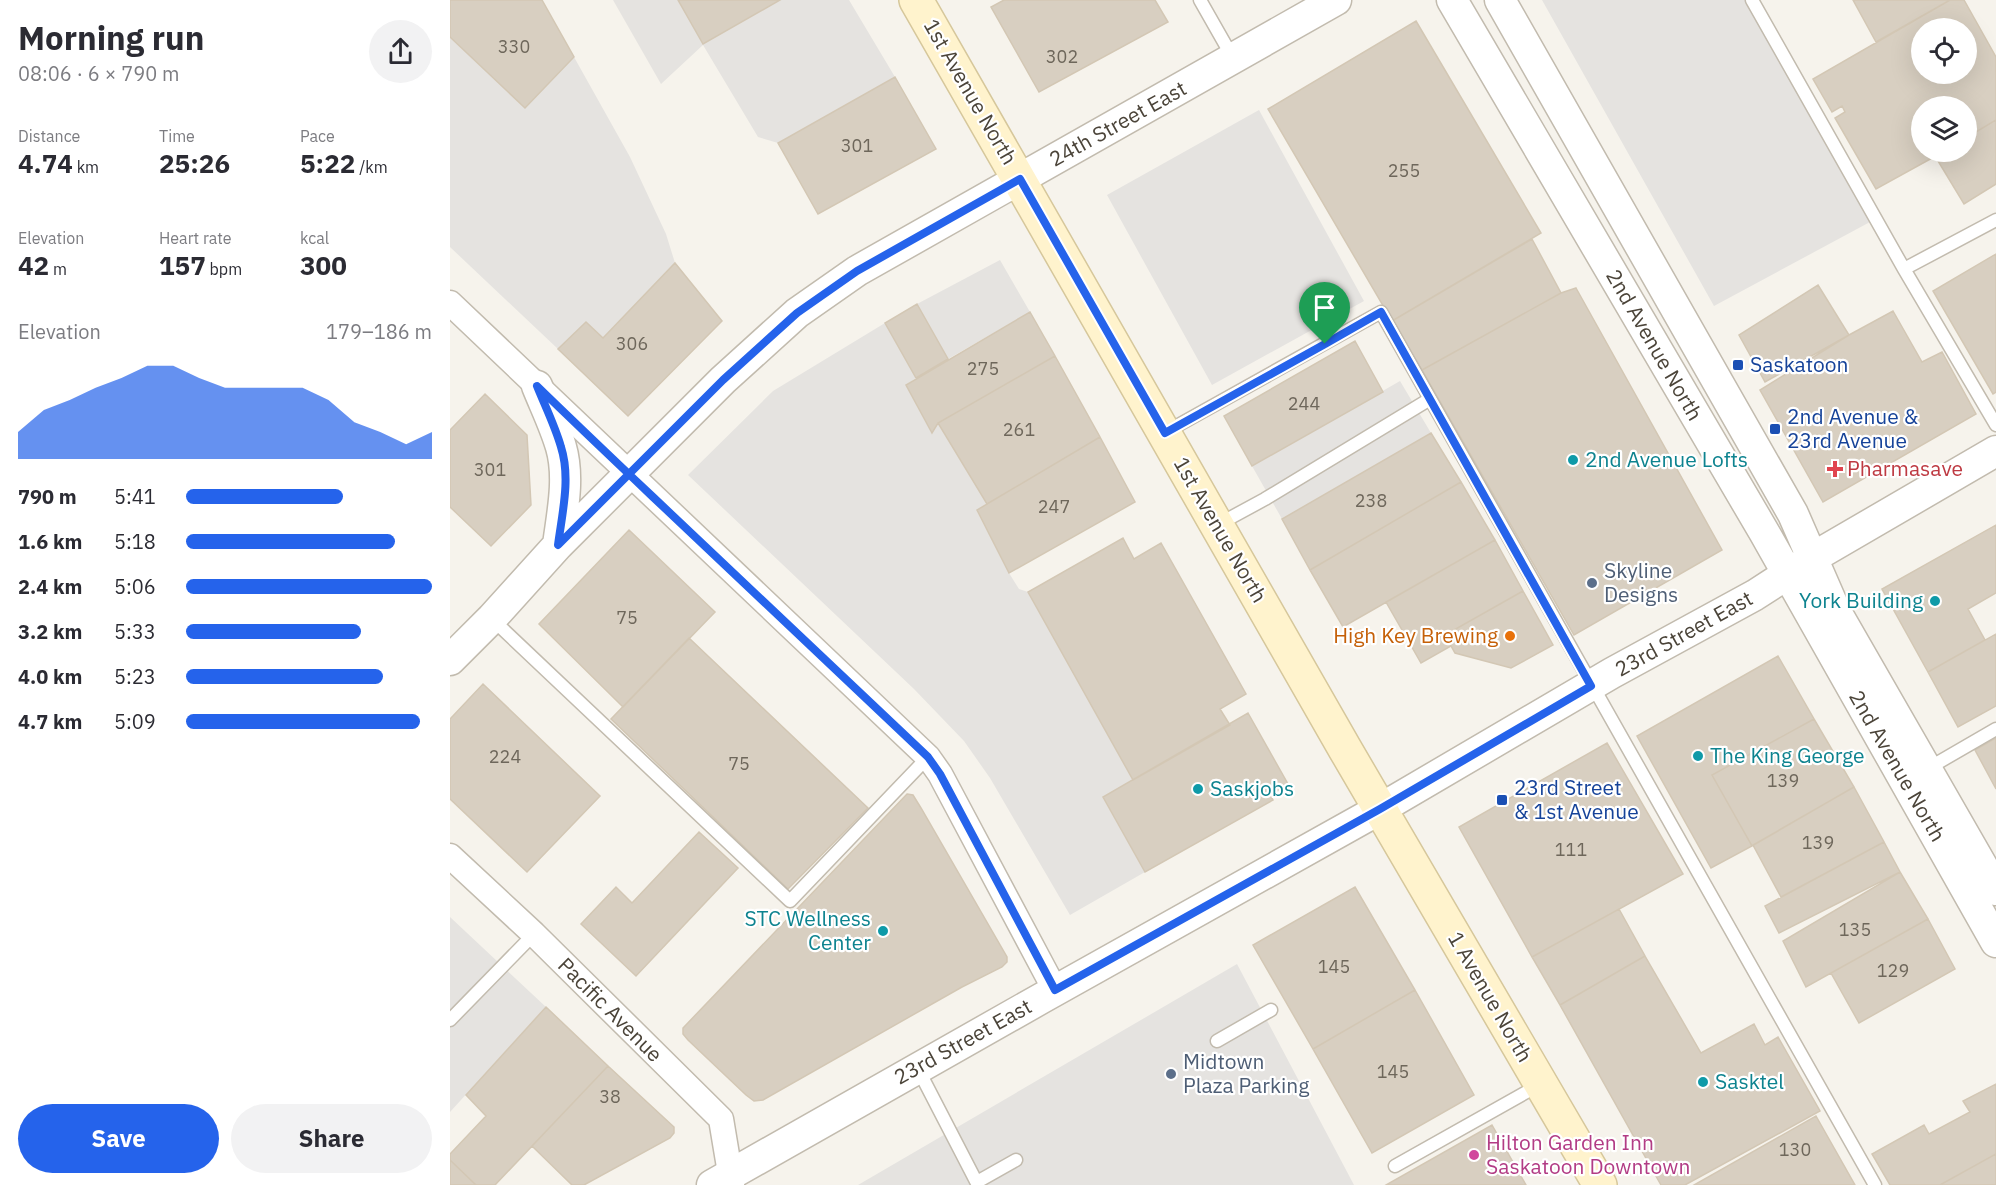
<!DOCTYPE html>
<meta charset="utf-8">
<style>
:root{--surface:#fff;--page:#f2f2f3;--text:#2b2b33;--muted:#7c7c81;--accent:#2563eb}
body{margin:0;font-family:"IBM Plex Sans",sans-serif;background:var(--page);color:var(--text);height:100vh;display:flex;flex-direction:column;font-size:22px;white-space:nowrap}
*{box-sizing:border-box;margin:0}
p{font-size:20px;color:var(--muted)}
.icon{flex:none;width:33px;height:33px;fill:none;stroke:currentColor;stroke-width:2;stroke-linecap:round;stroke-linejoin:round}
.map{position:relative;flex:1;overflow:hidden}
.sheet{display:flex;flex-direction:column;background:var(--surface);width:450px}
.sheet>*{flex:none}
.buttons{position:absolute;left:1461px;top:18px;display:grid;gap:12px}
.buttons a{display:grid;place-items:center;width:66px;height:66px;border-radius:50%;background:var(--surface);box-shadow:0 6px 24px #0002;font-size:30px}
.pin{position:absolute;display:grid;place-items:center;width:51px;height:51px;color:#fff;margin:-62px -26px;border-radius:50% 50% 50% 0;rotate:-45deg;box-shadow:0 0 6px #0007}
.pin .icon{rotate:45deg}
.round{display:grid;place-items:center;flex:none;width:63px;height:63px;border-radius:32px;background:var(--page)}
.head{display:flex;align-items:center;justify-content:space-between;height:102px;padding:0 18px}
h1{font-size:33px;font-weight:700;line-height:45px}
.figures{display:grid;grid-template-columns:repeat(3,1fr);gap:9px;height:102px;padding:6px 18px}
.figures div{display:grid;align-content:center}
.figures b{font-size:26px;font-weight:700}
.figures small{font-size:16px;font-weight:400}
.figures p{font-size:16px}
.chart{height:168px;padding:12px 18px}
.chart p{display:flex;justify-content:space-between}
.chart svg{width:100%;height:108px;margin-top:6px;fill:var(--accent);opacity:.7}
.primary-button{display:flex;gap:12px;margin-top:auto;padding:12px 18px}
.primary-button a{flex:1;height:69px;border-radius:36px;background:var(--accent);color:#fff;font-size:24px;font-weight:700;line-height:69px;text-align:center}
.primary-button a+a{background:var(--page);color:var(--text)}
ul{padding:0 18px;list-style:none;font-size:20px}
li{display:grid;grid-template-columns:96px 72px 1fr;align-items:center;height:45px}
li i{height:15px;border-radius:8px;background:var(--accent)}
main{display:flex;flex:1;min-height:0}
.map>svg:first-child{display:block}
.parking{fill:#e5e3e0}
.building{fill:#d8cfc1;stroke:#d3c7b4;stroke-width:1.5;fill-rule:evenodd}
.lines{fill:none;stroke-linecap:round;stroke-linejoin:round}
.service-casing{stroke:#c2bbae;stroke-width:15}
.minor-casing{stroke:#c2bbae;stroke-width:27}
.tertiary-casing{stroke:#c2bbae;stroke-width:33}
.secondary-casing{stroke:#d6c79b;stroke-width:36}
.service{stroke:#fff;stroke-width:12}
.minor{stroke:#fff;stroke-width:24}
.tertiary{stroke:#fff;stroke-width:30}
.secondary{stroke:#fff3cd;stroke-width:33}
.route-casing{stroke:#fff;stroke-width:12}
.route{stroke:#2563eb;stroke-width:8}
.transit-dot{fill:#1a4fb4;stroke:#fff;stroke-width:2}
.culture-dot{fill:#0f9aa8;stroke:#fff;stroke-width:2}
.health-dot{fill:#e0444e;stroke:#fff;stroke-width:2}
.service-dot{fill:#5c6f8a;stroke:#fff;stroke-width:2}
.food-dot{fill:#e8710a;stroke:#fff;stroke-width:2}
.hotel-dot{fill:#d1479c;stroke:#fff;stroke-width:2}
.labels{text-anchor:middle;stroke-width:4.5;stroke-linejoin:round;paint-order:stroke}
.number-label{font-size:18px;fill:#6e675b}
.street-label{font-size:21px;fill:#4b4439;stroke:#fff}
.transit-label{font-size:21px;fill:#164399;stroke:#fff;text-anchor:start}
.culture-label{font-size:21px;fill:#0d838f;stroke:#fff;text-anchor:start}
.health-label{font-size:21px;fill:#be3a42;stroke:#fff;text-anchor:start}
.service-label{font-size:21px;fill:#4e5e75;stroke:#fff;text-anchor:start}
.food-label{font-size:21px;fill:#c56008;stroke:#fff;text-anchor:end}
.hotel-label{font-size:21px;fill:#b23c85;stroke:#fff;text-anchor:start}
</style>
<main>
<section class="sheet">
<div class="head"><div><h1>Morning run</h1><p>08:06 · 6 × 790 m</p></div><a class="round"><svg class="icon" aria-label="share" viewBox="0 0 24 24"><path d="M12 15V3M7 8l5-5 5 5M5 13v7h14v-7"/></svg></a></div>
<div class="figures">
<div><p>Distance</p><b>4.74<small> km</small></b></div>
<div><p>Time</p><b>25:26</b></div>
<div><p>Pace</p><b>5:22<small> /km</small></b></div>
</div>
<div class="figures">
<div><p>Elevation</p><b>42<small> m</small></b></div>
<div><p>Heart rate</p><b>157<small> bpm</small></b></div>
<div><p>kcal</p><b>300</b></div>
</div>
<div class="chart"><p><span>Elevation</span>179–186 m</p>
<svg viewBox="0 0 160 44" preserveAspectRatio="none"><path d="M0 44V33L10 24L20 20L30 15L40 11L50 6L60 6L70 11L80 15L90 15L100 15L110 15L120 20L130 29L140 33L150 38L160 33V44z"/></svg>
</div>
<ul>
<li><b>790 m</b>5:41<i style="width:64%"></i></li>
<li><b>1.6 km</b>5:18<i style="width:85%"></i></li>
<li><b>2.4 km</b>5:06<i style="width:100%"></i></li>
<li><b>3.2 km</b>5:33<i style="width:71%"></i></li>
<li><b>4.0 km</b>5:23<i style="width:80%"></i></li>
<li><b>4.7 km</b>5:09<i style="width:95%"></i></li>
</ul>
<div class="primary-button"><a>Save</a><a>Share</a></div>
</section>
<div class="map">
<svg width="1546" height="1185" viewBox="0 0 1546 1185">
<rect width="100%" height="100%" fill="#f6f3ec"/>
<path class="parking" d="M163,0H228L253,44L330,0H399L445,77L328,143L308,137L253,45L211,84Z
M1092,0H1295L1420,222L1264,306Z
M0,37L75,108L124,57L180,157L216,234L225,263L153,338L136,322L108,349L0,247Z
M809,110L914,301L762,385L657,195Z
M550,260L580,312L498,359L467,304Z
M435,323L466,378L456,385L481,432L488,423L537,504L527,511L559,573L569,589L578,592L683,780L653,798L695,872L620,915L540,778L514,741L464,689L238,475L323,391Z
M950,381L981,433L832,519L802,466Z
M0,917L96,1007L0,1112Z
M787,964L904,1185H408Z"/>
<path class="building" d="M0,0H92L124,57L75,108L0,37Z
M228,0H330L253,44Z
M554,0H705L718,22L589,92L541,7Z
M1403,0H1500L1426,42Z
M1500,0H1514L1546,57V120L1516,138V106H1472V152H1493L1426,189L1385,118L1395,112L1392,106L1382,112L1363,79ZM1472,28H1516V74H1472Z
M966,21L1091,233L942,321L818,109Z
M445,77L486,149L368,214L328,143Z
M1546,120V184L1514,204L1485,156L1493,152H1516V138Z
M1082,239L1111,293L972,370L942,321Z
M1546,254V392L1543,394L1483,291Z
M225,263L272,321L178,416L108,349L136,322L153,338Z
M1368,285L1399,335L1315,382L1289,335Z
M1126,288L1272,550L1124,635L972,370L1111,293Z
M467,304L498,359L466,378L435,323Z
M1443,311L1472,362L1492,352L1526,414L1373,502L1310,390L1399,335Z
M580,312L605,356L488,423L482,433L456,385Z
M905,341L933,392L802,466L774,416Z
M605,356L650,437L537,504L488,423Z
M35,394L77,435L81,505L41,546L0,507V430Z
M981,433L1011,482L860,570L832,519Z
M650,437L685,502L559,573L527,510Z
M1011,482L1045,540L893,627L860,570Z
M1546,525V593L1518,609L1535,640L1478,672L1432,589Z
M179,530L265,612L173,707L89,624Z
M673,538L684,559L711,543L796,694L770,709L780,725L683,780L578,592Z
M1045,540L1073,591L995,635L1001,646L971,663L936,602Z
M1073,591L1103,645L1061,668L1005,653L995,635Z
M1546,634V706L1508,727L1478,672Z
M239,638L418,808L338,889L161,719Z
M1328,656L1364,719L1262,775L1302,846L1261,868L1187,736Z
M33,684L150,796L77,872L0,799V719Z
M798,713L838,784L820,795L823,800L695,872L653,797Z
M1364,719L1404,787L1302,846L1262,775Z
M1546,738V789L1525,750Z
M1157,743L1233,874L1082,957L1009,827Z
M1404,787L1434,842L1331,897L1303,845Z
M457,794L463,795L471,808L557,957V962L552,967L512,987L313,1100L304,1101L296,1095L238,1040L233,1034V1028Z
M249,832L288,868L186,976L131,924L166,887L182,903Z
M1434,842L1450,872L1329,933L1315,906Z
M1450,872L1478,919L1356,987L1333,941Z
M905,887L965,990L863,1049L803,945Z
M1169,909L1195,956L1110,1005L1082,957Z
M1478,919L1505,969L1409,1023L1381,973Z
M1195,956L1251,1053L1304,1024L1315,1045L1328,1037L1370,1111L1235,1185H1211L1110,1005Z
M965,990L1024,1095L922,1153L863,1049Z
M96,1007L158,1066L45,1185H26L0,1160V1154L36,1116L16,1095Z
M158,1066L224,1127V1133L220,1138L134,1185H122L82,1146Z
M1546,1084V1154L1490,1185H1440L1422,1154L1474,1125L1479,1134L1520,1112L1513,1101Z
M1366,1116L1405,1185H1244Z
M1042,1125L1076,1185H936Z
M1546,1154V1185H1490Z
M0,1160L26,1185H0Z"/>
<g class="lines">
<defs>
<path id="service" d="M750,0L783,58
M1302,0L1454,269L1546,425
M1454,269L1546,220
M716,432L931,312L1425,1185
M769,524L815,499L980,399
M42,619L340,901L478,757
M1477,769L1546,729
M0,1020L84,934
M767,1041L821,1010
M468,1069L528,1185
M945,1166L1089,1085
M527,1182L566,1160"/>
<path id="minor" d="M0,303L478,757L490,774L605,990
M0,856L84,934L271,1119L282,1185"/>
<path id="tertiary" d="M1002,0L1314,532L1546,942
M1050,0L1343,514L1385,610L1546,890
M87,386C95,406 105,426 111,447C120,478 112,514 108,545
M0,660L42,618L108,545L273,380L347,313L407,271L886,0
M262,1185L592,998L930,809L1162,673L1305,595L1362,558L1546,451"/>
<path id="secondary" d="M466,0L895,749L1150,1185"/>
</defs>
<use href="#service" class="service-casing"/>
<use href="#minor" class="minor-casing"/>
<use href="#tertiary" class="tertiary-casing"/>
<use href="#secondary" class="secondary-casing"/>
<use href="#service" class="service"/>
<use href="#minor" class="minor"/>
<use href="#tertiary" class="tertiary"/>
<use href="#secondary" class="secondary"/>
</g>
<g class="lines">
<defs>
<path id="route" d="M875,344L715,433L570,179L407,271L347,313L273,380L108,545C112,514 121,478 111,447C105,426 95,406 87,386C125,423 164,460 203,497L478,757L490,774L605,990L930,809L1141,686L931,312L875,344"/>
</defs>
<use href="#route" class="route-casing"/>
<use href="#route" class="route"/>
</g>
<g class="transit-dot">
<rect x="1282" y="359" width="12" height="12" rx="3"/>
<rect x="1319" y="423" width="12" height="12" rx="3"/>
<rect x="1046" y="794" width="12" height="12" rx="3"/>
</g>
<g class="culture-dot">
<circle cx="1123" cy="460" r="6"/>
<circle cx="1485" cy="601" r="6"/>
<circle cx="1248" cy="756" r="6"/>
<circle cx="748" cy="789" r="6"/>
<circle cx="433" cy="931" r="6"/>
<circle cx="1253" cy="1082" r="6"/>
</g>
<path class="health-dot" d="M1382 460h6v6h6v6h-6v6h-6v-6h-6v-6h6z"/>
<g class="service-dot">
<circle cx="1142" cy="583" r="6"/>
<circle cx="721" cy="1074" r="6"/>
</g>
<circle class="food-dot" cx="1060" cy="636" r="6"/>
<circle class="hotel-dot" cx="1024" cy="1155" r="6"/>
<g class="labels">
<g class="number-label">
<text x="64" y="53">330</text>
<text x="612" y="63">302</text>
<text x="407" y="152">301</text>
<text x="954" y="177">255</text>
<text x="182" y="350">306</text>
<text x="533" y="375">275</text>
<text x="854" y="410">244</text>
<text x="569" y="436">261</text>
<text x="40" y="476">301</text>
<text x="921" y="507">238</text>
<text x="604" y="513">247</text>
<text x="177" y="624">75</text>
<text x="55" y="763">224</text>
<text x="289" y="770">75</text>
<text x="1333" y="787">139</text>
<text x="1368" y="849">139</text>
<text x="1121" y="856">111</text>
<text x="1405" y="936">135</text>
<text x="884" y="973">145</text>
<text x="1443" y="977">129</text>
<text x="943" y="1078">145</text>
<text x="160" y="1103">38</text>
<text x="1345" y="1156">130</text>
</g>
<g class="street-label">
<text transform="translate(520 92) rotate(60)" y="7">1st Avenue North</text>
<text transform="translate(668 124) rotate(-29)" y="7">24th Street East</text>
<text transform="translate(1204 345) rotate(60)" y="7">2nd Avenue North</text>
<text transform="translate(770 530) rotate(60)" y="7">1st Avenue North</text>
<text transform="translate(1234 634) rotate(-29)" y="7">23rd Street East</text>
<text transform="translate(1447 766) rotate(60)" y="7">2nd Avenue North</text>
<text transform="translate(1040 997) rotate(60)" y="7">1 Avenue North</text>
<text transform="translate(160 1010) rotate(45)" y="7">Pacific Avenue</text>
<text transform="translate(513 1042) rotate(-29)" y="7">23rd Street East</text>
</g>
<g class="transit-label">
<text x="1300" y="372">Saskatoon</text>
<text x="1337" y="424">2nd Avenue &amp;<tspan x="1337" dy="24">23rd Avenue</tspan></text>
<text x="1064" y="795">23rd Street<tspan x="1064" dy="24">&amp; 1st Avenue</tspan></text>
</g>
<g class="culture-label">
<text x="1135" y="467">2nd Avenue Lofts</text>
<text x="1473" y="608" text-anchor="end">York Building</text>
<text x="1260" y="763">The King George</text>
<text x="760" y="796">Saskjobs</text>
<text x="421" y="926" text-anchor="end">STC Wellness<tspan x="421" dy="24">Center</tspan></text>
<text x="1265" y="1089">Sasktel</text>
</g>
<g class="health-label">
<text x="1397" y="476">Pharmasave</text>
</g>
<g class="service-label">
<text x="1154" y="578">Skyline<tspan x="1154" dy="24">Designs</tspan></text>
<text x="733" y="1069">Midtown<tspan x="733" dy="24">Plaza Parking</tspan></text>
</g>
<g class="food-label">
<text x="1048" y="643">High Key Brewing</text>
</g>
<g class="hotel-label">
<text x="1036" y="1150">Hilton Garden Inn<tspan x="1036" dy="24">Saskatoon Downtown</tspan></text>
</g>
</g>
</svg>
<div class="buttons">
<a><svg class="icon" aria-label="locate" viewBox="0 0 24 24"><circle cx="12" cy="12" r="6"/><path d="M12 2v4M12 18v4M2 12h4M18 12h4"/></svg></a>
<a><svg class="icon" aria-label="layers" viewBox="0 0 24 24"><path d="M12 4l9 5-9 5-9-5zM3 14l9 5 9-5"/></svg></a>
</div>
<div class="pin" style="left:875px;top:344px;background:#1e9e55"><svg class="icon" aria-label="arrive" viewBox="0 0 24 24"><path d="M6 21V4h12l-3 4 3 4H6"/></svg></div>
</div>
</main>
